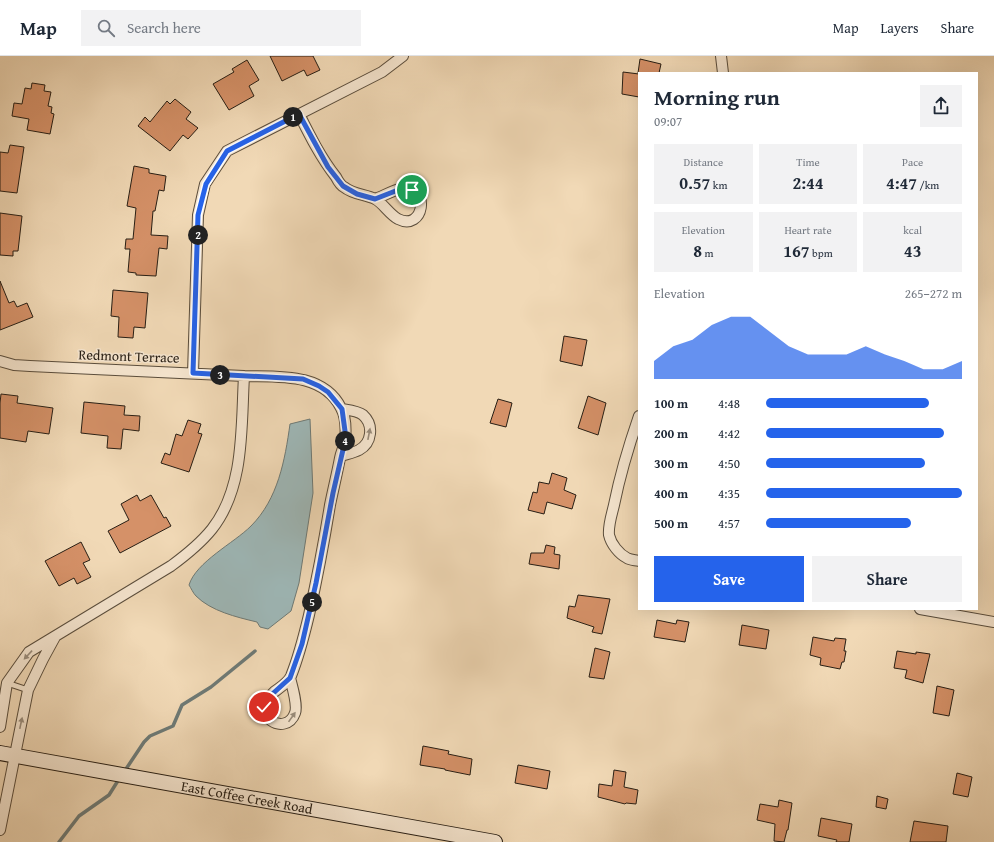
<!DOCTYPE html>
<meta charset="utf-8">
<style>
:root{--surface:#fff;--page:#f2f2f3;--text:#1f2937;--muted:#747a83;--line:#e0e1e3;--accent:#2563eb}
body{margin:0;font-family:"Gentium Book Plus",serif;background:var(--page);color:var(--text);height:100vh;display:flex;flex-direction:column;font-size:15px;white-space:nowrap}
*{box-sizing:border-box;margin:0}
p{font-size:13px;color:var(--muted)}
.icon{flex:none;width:22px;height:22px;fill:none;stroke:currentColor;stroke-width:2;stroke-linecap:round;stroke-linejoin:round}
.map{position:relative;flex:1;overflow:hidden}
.sheet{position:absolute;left:638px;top:16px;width:340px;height:538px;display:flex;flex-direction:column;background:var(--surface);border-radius:0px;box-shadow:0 4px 16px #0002}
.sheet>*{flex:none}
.pin{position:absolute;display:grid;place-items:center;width:34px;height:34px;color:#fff;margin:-17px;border:2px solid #fff;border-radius:50%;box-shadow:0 1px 4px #0007}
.km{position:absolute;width:20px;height:20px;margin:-10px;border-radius:50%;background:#222;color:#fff;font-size:11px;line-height:20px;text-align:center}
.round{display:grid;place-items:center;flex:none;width:42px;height:42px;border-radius:0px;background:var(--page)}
.summary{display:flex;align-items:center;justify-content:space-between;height:68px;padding:0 16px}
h1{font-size:22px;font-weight:800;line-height:30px}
.figures{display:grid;grid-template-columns:repeat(3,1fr);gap:6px;height:68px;padding:4px 16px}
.figures div{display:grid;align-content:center;border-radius:0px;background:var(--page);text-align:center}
.figures b{font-size:17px;font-weight:800}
.figures small{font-size:11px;font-weight:400}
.figures p{font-size:11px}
.chart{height:112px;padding:8px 16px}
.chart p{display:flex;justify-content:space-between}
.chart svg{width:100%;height:72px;margin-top:4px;fill:var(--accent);opacity:.7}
.action{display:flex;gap:8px;margin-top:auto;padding:8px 16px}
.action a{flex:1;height:46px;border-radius:0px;background:var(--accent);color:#fff;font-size:16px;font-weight:800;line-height:46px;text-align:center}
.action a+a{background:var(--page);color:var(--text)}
ul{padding:0 16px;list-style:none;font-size:13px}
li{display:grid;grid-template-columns:64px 48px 1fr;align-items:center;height:30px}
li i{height:10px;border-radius:5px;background:var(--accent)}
header{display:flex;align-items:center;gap:24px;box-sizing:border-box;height:56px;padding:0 20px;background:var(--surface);border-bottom:1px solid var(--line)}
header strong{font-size:19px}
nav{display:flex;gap:22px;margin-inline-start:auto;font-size:14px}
.search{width:280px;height:36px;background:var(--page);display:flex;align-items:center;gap:10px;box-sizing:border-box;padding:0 14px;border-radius:0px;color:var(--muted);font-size:15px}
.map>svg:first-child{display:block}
.water{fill:#9eb8b8;stroke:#6e7a76}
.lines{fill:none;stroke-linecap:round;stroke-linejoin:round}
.stream{stroke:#6e7a76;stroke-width:3.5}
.building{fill:#d59168;stroke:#271e14}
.lane-casing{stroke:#5a4d3c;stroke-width:7}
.street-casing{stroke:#5a4d3c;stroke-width:12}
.secondary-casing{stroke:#271e14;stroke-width:16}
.lane{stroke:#f6e6d0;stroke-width:5}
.street{stroke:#f6e6d0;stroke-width:10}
.secondary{stroke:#f6e6d0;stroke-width:14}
.oneway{fill:#998c7b}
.route-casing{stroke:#fff;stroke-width:8}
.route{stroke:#2563eb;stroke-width:5}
.labels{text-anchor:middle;stroke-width:3;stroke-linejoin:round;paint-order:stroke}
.street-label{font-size:14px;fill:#271e14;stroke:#f6e6d0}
</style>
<header>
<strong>Map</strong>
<div class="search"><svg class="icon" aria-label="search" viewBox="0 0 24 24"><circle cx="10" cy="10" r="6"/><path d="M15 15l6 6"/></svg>Search here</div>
<nav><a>Map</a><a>Layers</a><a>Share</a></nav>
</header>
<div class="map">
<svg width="994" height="786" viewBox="0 0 994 786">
<rect width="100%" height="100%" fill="#f1d9b6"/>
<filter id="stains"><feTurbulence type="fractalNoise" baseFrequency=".005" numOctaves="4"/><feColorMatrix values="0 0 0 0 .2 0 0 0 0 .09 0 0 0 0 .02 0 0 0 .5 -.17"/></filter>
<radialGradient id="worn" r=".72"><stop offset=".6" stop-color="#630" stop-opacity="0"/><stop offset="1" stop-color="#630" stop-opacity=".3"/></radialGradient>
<path class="water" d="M310,363L313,437L299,527L291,555L268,573L260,571L257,566C236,561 211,555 196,540C193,537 191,532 189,529C196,506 234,487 251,470C278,443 285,404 290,368Z"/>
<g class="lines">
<path class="stream" d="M124,716L144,686L150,680L173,670L182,649L211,631L255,595
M59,786L79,760L109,739L119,723"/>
</g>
<path class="building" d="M270,0H313L320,14L307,20L304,14L282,25Z
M640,3L661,8L659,17H638Z
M247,4L259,24L249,30L254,40L229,54L213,28L234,16L232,13Z
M623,16L639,18V41L622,38Z
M32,27L45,29L44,35L51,36L48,50L52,51L51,57L54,58L50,78L27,74L29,63L12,60L14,47L22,48L25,32L31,33Z
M175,43L191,56L186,63L198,72L188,83L183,79L170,95L138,70L145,61L150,66L167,45L170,48Z
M10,89L24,91L17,137L0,135V96L8,97Z
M134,110L149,113V117L166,120L164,135L159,134L155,155H153L151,179L168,180L167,193L159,192L156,220L136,219V217L128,216L130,193H125L126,183H133L136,152L127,150Z
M0,157L22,160L18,195H13V200L0,199Z
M0,225L9,247L14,245L17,251L27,247L33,261L0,274Z
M113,234L148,237L145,272L134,271L133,282L118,281L119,261L111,260Z
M564,280L587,284L582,310L560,305Z
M1,338L18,340L17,347L53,352L49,378L28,375L26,386L0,382V347Z
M588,340L606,347L598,379L578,372Z
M498,343L512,347L506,371L490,367Z
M84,346L125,350L124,359L140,360L139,375L123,373L121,393L107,392L108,380L81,377Z
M188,364L201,368L198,377L202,378L189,416L161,407L165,397L170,399L176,378L182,380Z
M552,417L567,422L564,434L576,439L572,453L547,446L544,458L528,454L533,436L537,437L539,426L549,428Z
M137,439L140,445L151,439L164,462L166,461L171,470L120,497L108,475L129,464L121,448Z
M81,486L90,504L83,507L91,521L77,528L74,522L59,530L45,505Z
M546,489L555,491L554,498L560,499L559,513L529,508L531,497H544Z
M578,539L610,543L602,578L592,576L594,571L567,562L569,550L575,551Z
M657,564L676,568L677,564L689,566L685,586L654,581Z
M742,569L769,574L766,593L739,589Z
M813,581L834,585L835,582L846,583L844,595H846L844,606H842L840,613L820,609L821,602L810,599Z
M595,592L610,596L604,623L589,621Z
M897,595L916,598V596L930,598L923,627L905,622L907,614L894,612Z
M937,630L954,634L949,660L933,657Z
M423,690L449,695L448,698L472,703L470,719L445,714V713L420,709Z
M518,709L550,715L547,733L515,727Z
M614,714L626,716L624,731L638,734L636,748L626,747L625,748L598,741L599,728L612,730Z
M957,717L972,721L968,741L953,738Z
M877,740L888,743L886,753L876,751Z
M779,744L792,747L788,774H787L784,786L774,785L775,768L757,764L760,748L778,751Z
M821,762L852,768L849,786H836L837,784L818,780Z
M914,765L948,770L946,786H910Z"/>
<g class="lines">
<defs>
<path id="lane" d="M7,627L28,634"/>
<path id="street" d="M721,0L723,17
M299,58C310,80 321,102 336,121C338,125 340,129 344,131C354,139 365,138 375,143C383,147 389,158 398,163C424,176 431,130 403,132C396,133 383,140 375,143
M0,305L14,309L30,310L244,320C241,371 245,431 212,473C200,488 186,499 171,510L29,596L7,627L0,671
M193,317L198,159L205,128L227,95L382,16L403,0
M244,320C277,321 323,316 341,352C346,361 346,375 345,385C344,391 341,396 340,402C337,418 333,434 330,449C324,486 317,523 309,559C304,580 299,600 291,620C288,627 279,632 274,636C247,659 286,682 295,657C298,649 292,630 290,622
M639,360C629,389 620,419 614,449C612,458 608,469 609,479C611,488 619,498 627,502C630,504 635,504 639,505
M341,400C347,398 353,397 359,394C372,387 374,369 363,359C358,355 348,354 342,353
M920,553L994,566
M0,774L28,634L43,603L55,581"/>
<g id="secondary">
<path id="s1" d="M0,697L495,786"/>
</g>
</defs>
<use href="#lane" class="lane-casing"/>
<use href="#street" class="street-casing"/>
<use href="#secondary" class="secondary-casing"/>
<use href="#lane" class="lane"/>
<use href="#street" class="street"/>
<use href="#secondary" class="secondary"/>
</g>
<defs><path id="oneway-solid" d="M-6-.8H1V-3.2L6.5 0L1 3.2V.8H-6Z"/></defs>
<g class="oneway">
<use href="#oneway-solid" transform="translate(369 378) rotate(-79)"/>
<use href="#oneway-solid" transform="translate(28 599) rotate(133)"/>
<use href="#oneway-solid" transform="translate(292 661) rotate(-55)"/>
<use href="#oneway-solid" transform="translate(21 667) rotate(-78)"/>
</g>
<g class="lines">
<defs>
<path id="route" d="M264,651L265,646L269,641L290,622L302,588L316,527L333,437L345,385V375L342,353L328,336L319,330L303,323L193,317L198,159L206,128L227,95L299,58L328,111L343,130L357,138L375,143L398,134L403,132L412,134"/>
</defs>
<use href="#route" class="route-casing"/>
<use href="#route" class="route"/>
</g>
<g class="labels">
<g class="street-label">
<text transform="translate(129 300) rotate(2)" y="5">Redmont Terrace</text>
<text dy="5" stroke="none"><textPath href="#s1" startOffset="251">East Coffee Creek Road</textPath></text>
</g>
</g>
<rect width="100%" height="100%" filter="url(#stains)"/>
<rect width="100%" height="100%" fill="url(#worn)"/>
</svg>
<div class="pin" style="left:412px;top:134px;background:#1e9e55"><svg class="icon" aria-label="arrive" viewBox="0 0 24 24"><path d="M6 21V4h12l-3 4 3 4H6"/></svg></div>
<div class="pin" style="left:264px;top:651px;background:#d93025"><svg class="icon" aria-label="check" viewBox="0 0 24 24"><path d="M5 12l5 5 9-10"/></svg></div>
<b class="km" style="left:293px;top:61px">1</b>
<b class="km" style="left:198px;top:179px">2</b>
<b class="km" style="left:220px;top:319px">3</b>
<b class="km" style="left:345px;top:385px">4</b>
<b class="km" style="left:312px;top:546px">5</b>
<section class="sheet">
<div class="summary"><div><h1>Morning run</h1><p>09:07</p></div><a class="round"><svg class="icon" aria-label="share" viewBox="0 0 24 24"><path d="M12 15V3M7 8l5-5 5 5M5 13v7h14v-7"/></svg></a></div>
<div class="figures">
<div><p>Distance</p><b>0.57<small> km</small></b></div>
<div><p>Time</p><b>2:44</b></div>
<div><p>Pace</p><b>4:47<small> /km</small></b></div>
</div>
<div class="figures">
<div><p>Elevation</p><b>8<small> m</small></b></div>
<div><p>Heart rate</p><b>167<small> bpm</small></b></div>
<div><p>kcal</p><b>43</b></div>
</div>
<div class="chart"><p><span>Elevation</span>265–272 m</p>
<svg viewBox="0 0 160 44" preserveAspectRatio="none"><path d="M0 44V33L10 24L20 20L30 11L40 6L50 6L60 15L70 24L80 29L90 29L100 29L110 24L120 29L130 33L140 38L150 38L160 33V44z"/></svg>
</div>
<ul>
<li><b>100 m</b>4:48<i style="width:83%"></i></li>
<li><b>200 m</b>4:42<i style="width:91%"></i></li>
<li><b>300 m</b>4:50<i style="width:81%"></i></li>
<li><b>400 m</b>4:35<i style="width:100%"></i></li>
<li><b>500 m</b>4:57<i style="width:74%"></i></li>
</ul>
<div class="action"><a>Save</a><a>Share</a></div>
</section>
</div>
